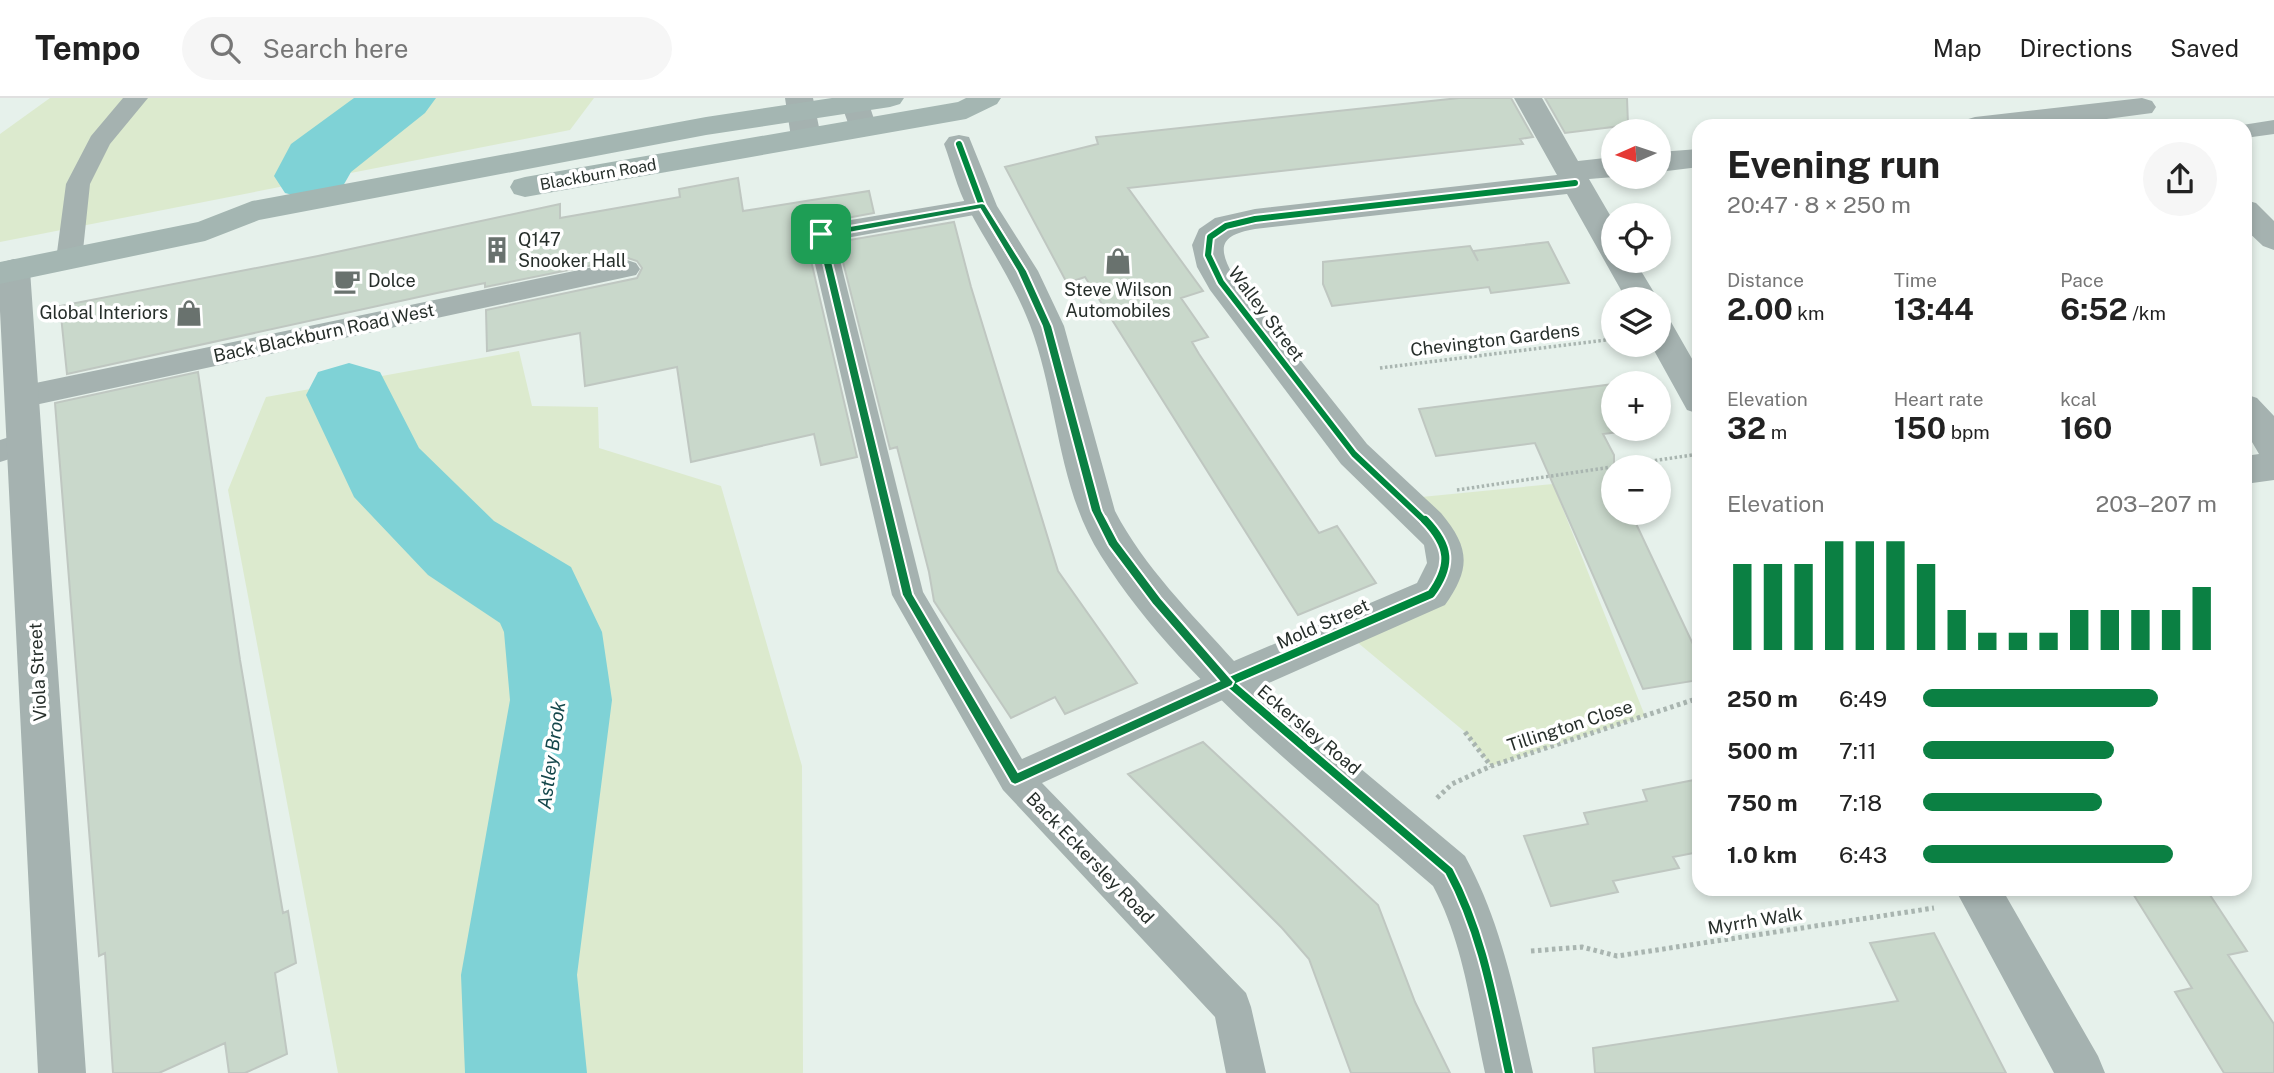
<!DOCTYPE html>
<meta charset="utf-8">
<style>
:root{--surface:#fff;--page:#f6f6f6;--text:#222;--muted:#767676;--line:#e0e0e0;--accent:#0b8043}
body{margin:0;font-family:"Public Sans",sans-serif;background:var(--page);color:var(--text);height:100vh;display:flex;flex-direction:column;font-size:26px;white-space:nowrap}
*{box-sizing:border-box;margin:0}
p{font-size:23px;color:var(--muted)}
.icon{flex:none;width:38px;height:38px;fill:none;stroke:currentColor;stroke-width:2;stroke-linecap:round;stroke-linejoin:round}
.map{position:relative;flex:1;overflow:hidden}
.panel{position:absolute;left:1692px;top:21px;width:560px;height:777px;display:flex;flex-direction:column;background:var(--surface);border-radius:21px;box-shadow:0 4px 10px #0003}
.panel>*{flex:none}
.needle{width:46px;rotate:267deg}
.controls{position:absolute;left:1601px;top:21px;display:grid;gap:14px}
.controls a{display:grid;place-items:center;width:70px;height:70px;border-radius:50%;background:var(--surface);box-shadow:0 4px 10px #0003;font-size:35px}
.pin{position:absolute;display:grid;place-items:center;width:60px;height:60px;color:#fff;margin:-30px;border-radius:14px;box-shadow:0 4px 10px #0006}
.round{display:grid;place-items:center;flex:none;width:74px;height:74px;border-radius:37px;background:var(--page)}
.summary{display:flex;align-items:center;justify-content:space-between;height:119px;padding:0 35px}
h1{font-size:38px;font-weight:700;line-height:52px}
.figures{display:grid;grid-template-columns:repeat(3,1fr);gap:10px;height:119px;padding:7px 35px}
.figures div{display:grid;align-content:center}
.figures b{font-size:30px;font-weight:700}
.figures small{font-size:19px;font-weight:400}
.figures p{font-size:19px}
.chart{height:196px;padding:14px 35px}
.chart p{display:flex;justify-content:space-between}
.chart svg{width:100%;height:126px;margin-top:7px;stroke:var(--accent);stroke-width:6}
ul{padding:0 35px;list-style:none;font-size:23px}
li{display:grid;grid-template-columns:112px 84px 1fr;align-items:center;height:52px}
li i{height:18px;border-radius:9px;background:var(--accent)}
header{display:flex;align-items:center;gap:42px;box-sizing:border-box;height:98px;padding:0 35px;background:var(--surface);border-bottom:2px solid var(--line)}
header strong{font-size:33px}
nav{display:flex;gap:38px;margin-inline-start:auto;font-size:24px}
.search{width:490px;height:63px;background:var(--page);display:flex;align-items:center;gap:18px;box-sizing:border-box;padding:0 24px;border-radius:38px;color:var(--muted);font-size:26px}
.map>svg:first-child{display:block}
.green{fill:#dceace}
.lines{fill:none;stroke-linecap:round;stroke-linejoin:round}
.river{fill:#7fd2d6;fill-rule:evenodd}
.building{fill:#c9d8cb;stroke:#bfc7c1;stroke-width:2}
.path-far1{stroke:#a9b5b0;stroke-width:3.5;stroke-dasharray:2.5 2.5;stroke-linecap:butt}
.path{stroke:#a9b5b0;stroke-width:5;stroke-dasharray:3.5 3.5;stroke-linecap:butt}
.service{fill:#a5b2b0;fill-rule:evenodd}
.minor{fill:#a5b2b0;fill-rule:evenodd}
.tertiary{fill:#a5b2b0;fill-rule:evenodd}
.trunk{fill:#a4b6b2;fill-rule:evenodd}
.cycleway-far1-casing{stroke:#fff;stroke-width:10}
.cycleway-casing{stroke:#fff;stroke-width:12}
.cycleway-far1{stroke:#00873e;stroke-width:6}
.cycleway{stroke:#00873e;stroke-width:8}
.route{fill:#0b8043;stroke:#fff;stroke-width:2;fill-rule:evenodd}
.labels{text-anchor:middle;stroke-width:7;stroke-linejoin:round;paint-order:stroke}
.far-street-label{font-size:16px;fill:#262e2a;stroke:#fff}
.poi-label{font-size:18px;fill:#262e2a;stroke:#fff;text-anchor:start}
.street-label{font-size:18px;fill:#262e2a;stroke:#fff}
.water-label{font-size:19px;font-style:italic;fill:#15474b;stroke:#fff}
</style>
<header>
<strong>Tempo</strong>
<div class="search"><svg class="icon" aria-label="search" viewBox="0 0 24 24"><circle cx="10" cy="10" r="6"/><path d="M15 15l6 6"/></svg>Search here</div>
<nav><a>Map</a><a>Directions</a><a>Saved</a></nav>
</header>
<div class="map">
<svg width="2274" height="975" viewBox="0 0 2274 975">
<rect width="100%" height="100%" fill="#e6f1eb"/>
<path class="green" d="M50,0H594L570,32L0,144V36Z
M519,253L532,308L598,309L599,350L721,388L802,668L803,975H338L228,392L266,299Z
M1553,386L1645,618L1491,668L1465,634L1345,534L1448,465L1401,401Z"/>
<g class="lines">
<path class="river" d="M354,0H436L425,15L351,74L339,95L312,102L285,95L274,78L291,46Z
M349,265L380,274L419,350L494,423L571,469L602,534L612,602L577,877L587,975H465L461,877L510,602L504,534L500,525L428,477L354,399L306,297L318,274Z"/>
</g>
<path class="building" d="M1459,0H1511L1533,39L1520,41L1523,46L1128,90L1203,193L1181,200L1208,239L1192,244L1199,256L1319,435L1337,428L1376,485L1298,517L1085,179L1067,185L1005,69L1098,46L1096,39Z
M1545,0H1627L1628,27L1565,35Z
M738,80L743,113L869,93L874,115L820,125L810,129L805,137L857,359L821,367L814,336L691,364L677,269L585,288L580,235L487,253L486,212L637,180L642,170L637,163L628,160L485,189V185L437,195L67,276L60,208L318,158L560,106V120L680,99L679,91Z
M954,124L971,189L1058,473L1137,585L1065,616L1055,599L1011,620L934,503L929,474L897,349L890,351L838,144Z
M1548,144L1569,185L1491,195L1489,189L1332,208L1323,186V164L1470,148L1478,163L1473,153Z
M198,274L240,562L283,815L288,813L296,865L275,875L287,956L245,975H229L225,945L159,975H113L105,855L99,858L55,305Z
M1614,286V331H1643L1603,336L1614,357V415H1631L1699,559V582L1643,591L1535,345L1436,358L1419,311Z
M1203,644L1378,807L1415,904L1450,975H1351L1309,861L1282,830L1128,676Z
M1699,681V754L1673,759L1679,770L1613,783L1618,794L1551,808L1524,738L1588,726L1584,715L1647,703L1643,692Z
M2130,791H2206L2247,853L2228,857L2274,926V975H2224L2175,894L2192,890Z
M1934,835L2006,975H1595L1593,950L1898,903L1870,845Z"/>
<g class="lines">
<path class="path-far1" d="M1380,270L1614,241
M1457,392L1699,356"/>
<path class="path" d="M1465,634L1491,668
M1437,700L1452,686L1491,668L1699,600
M1531,853L1582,849L1617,858L1934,810"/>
<path class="service" d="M123,0H148L110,46L90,86L82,162L78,168L69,171L60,168L56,162L66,86L91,38Z
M2274,22V36L2245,40V28H2236Z
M982,100L991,102L995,108L991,114L835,142L923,494L1022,661L1216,574L1228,570L1240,574L1245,584L1240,594L1042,685L1246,895L1251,909L1266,975H1226L1215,919L1003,692L897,506L892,497L808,136L812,130L821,127Z
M627,162L636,165L640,171L636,177L21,310L11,306L7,299L11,292L21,288Z
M25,334L35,337L40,345L35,353L0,364V342Z"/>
<path class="minor" d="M1514,0H1542L1578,63L1614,59V79L1589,81L1614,124V163H1635L1658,201H1626L1567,96L1255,131C1222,137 1216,147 1233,177L1367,346L1441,415C1470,450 1471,470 1445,507L1262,588L1465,758C1502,826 1516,900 1533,975H1485C1471,912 1464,846 1433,788C1320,689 1182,586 1101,458C1057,389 1058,301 1030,227C1014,185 989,149 968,110C957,91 952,67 944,46L949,39L959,37L969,39L997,108L1038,173L1064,228L1115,413C1144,469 1192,516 1234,563L1417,485L1427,465L1424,447L1341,366L1210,192L1197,169L1192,147L1199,131L1215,120L1255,111L1557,77Z
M2142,0L2152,3L2156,9L2152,15L2054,28H1960L1965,22L1975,19Z
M1699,51V69L1659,74V54Z
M2245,102L2256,105L2274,123V152L2263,148L2245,131Z
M14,161L25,164L30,172L86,975H38L0,213V169L3,164Z
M1659,220L1671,224L1699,273V316L1687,312L1651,247H1659Z
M2245,296L2257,300L2274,318V382L2245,386V358L2259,356L2245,332Z
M1955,791H2002L2098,958L2105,975H2054Z"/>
<path class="tertiary" d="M785,0H813L821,39L816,46L806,48L796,46L791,39Z
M839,0H867L877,30L872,36L862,39L852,36Z"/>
<path class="trunk" d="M832,0H904L900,6L890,9L706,37L259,122L205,143L0,186V164L198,124L252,103L706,19Z
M966,0H1001L997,6L966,21L525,99L514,96L510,89L514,82L525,79L958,4Z"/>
<defs>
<path id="cycleway-far1" d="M959,46L982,108L1022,173L1047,228L1097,413L1102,424
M1426,424L1354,356L1221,184L1208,157L1210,139L1226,128L1255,121L1575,85"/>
<path id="cycleway" d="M1102,422L1114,447L1157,503L1228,584L1449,773C1483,836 1494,906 1509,975
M1228,584L1431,496C1452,467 1450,448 1425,422"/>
</defs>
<use href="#cycleway-far1" class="cycleway-far1-casing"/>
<use href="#cycleway" class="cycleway-casing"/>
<use href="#cycleway-far1" class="cycleway-far1"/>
<use href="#cycleway" class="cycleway"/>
</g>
<path class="route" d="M982,105L985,106L1027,173L1052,228L1102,413L1118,443L1161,500L1234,584L1232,588L1015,687L1011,685L902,497L816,136L821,133ZM980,111L1017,173L1042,228L1091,413L1108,447L1153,507L1219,583L1018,674L913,496L826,139Z"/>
<defs>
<symbol id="building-bare" viewBox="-9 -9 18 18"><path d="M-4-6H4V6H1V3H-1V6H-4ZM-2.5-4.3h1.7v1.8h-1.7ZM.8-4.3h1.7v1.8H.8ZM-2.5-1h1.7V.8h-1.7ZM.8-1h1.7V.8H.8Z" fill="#69726e" stroke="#fff" stroke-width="2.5" paint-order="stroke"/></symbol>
<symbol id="shop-bare" viewBox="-9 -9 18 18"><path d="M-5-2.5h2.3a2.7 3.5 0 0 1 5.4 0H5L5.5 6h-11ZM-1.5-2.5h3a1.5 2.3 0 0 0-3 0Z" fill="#69726e" stroke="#fff" stroke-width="2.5" paint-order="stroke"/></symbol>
<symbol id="cafe-bare" viewBox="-9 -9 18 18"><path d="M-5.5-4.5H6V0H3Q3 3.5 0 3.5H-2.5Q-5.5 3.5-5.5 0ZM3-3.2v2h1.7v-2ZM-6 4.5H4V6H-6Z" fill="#69726e" stroke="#fff" stroke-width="2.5" paint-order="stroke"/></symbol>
</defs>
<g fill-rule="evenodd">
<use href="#building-bare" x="478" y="133" width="38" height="38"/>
<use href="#shop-bare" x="1099" y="144" width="38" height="38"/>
<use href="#cafe-bare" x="328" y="164" width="38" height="38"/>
<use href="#shop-bare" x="170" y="196" width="38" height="38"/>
</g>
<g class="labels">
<g class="far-street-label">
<text transform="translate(598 76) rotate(-10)" y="6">Blackburn Road</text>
</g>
<g class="poi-label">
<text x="518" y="148">Q147<tspan x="518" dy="21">Snooker Hall</tspan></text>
<text x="368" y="189">Dolce</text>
<text x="1118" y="198" text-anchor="middle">Steve Wilson<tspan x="1118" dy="21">Automobiles</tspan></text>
<text x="168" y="221" text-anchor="end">Global Interiors</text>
</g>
<g class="street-label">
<text transform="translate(1266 216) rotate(53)" y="6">Walley Street</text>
<text transform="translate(324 235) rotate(-12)" y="6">Back Blackburn Road West</text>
<text transform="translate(1495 242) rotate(-7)" y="6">Chevington Gardens</text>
<text transform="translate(1323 526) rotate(-24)" y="6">Mold Street</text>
<text transform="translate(38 574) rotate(-93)" y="6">Viola Street</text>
<text transform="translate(1570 628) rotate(-18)" y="6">Tillington Close</text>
<text transform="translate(1309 632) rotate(40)" y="6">Eckersley Road</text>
<text transform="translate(1090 760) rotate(46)" y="6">Back Eckersley Road</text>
<text transform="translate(1755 823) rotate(-9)" y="6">Myrrh Walk</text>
</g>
<g class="water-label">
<text transform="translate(551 657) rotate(-82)" y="7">Astley Brook</text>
</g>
</g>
</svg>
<div class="controls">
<a><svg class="needle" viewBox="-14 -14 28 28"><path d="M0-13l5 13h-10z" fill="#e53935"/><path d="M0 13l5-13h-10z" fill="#767676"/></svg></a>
<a><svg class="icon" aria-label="locate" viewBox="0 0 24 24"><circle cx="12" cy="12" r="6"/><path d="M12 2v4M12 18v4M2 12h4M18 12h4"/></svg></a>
<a><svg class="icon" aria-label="layers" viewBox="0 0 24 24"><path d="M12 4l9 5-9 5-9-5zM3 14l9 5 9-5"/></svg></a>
<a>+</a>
<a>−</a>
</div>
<div class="pin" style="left:821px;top:136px;background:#1e9e55"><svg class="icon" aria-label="arrive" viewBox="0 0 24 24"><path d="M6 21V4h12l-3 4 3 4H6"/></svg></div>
<section class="panel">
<div class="summary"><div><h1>Evening run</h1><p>20:47 · 8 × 250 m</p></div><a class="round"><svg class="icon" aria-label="share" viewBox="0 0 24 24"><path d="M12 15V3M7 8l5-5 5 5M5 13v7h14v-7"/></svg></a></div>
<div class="figures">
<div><p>Distance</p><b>2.00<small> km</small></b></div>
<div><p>Time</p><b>13:44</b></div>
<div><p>Pace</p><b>6:52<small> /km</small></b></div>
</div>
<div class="figures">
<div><p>Elevation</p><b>32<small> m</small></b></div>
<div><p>Heart rate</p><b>150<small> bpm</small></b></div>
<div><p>kcal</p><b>160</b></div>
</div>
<div class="chart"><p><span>Elevation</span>203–207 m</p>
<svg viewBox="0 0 160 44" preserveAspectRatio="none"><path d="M5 44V14M15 44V14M25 44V14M35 44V6M45 44V6M55 44V6M65 44V14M75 44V30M85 44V38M95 44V38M105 44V38M115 44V30M125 44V30M135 44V30M145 44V30M155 44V22"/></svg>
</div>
<ul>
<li><b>250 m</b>6:49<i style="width:80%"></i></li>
<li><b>500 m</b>7:11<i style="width:65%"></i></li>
<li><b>750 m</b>7:18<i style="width:61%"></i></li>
<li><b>1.0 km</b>6:43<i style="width:85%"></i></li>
</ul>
</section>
</div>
